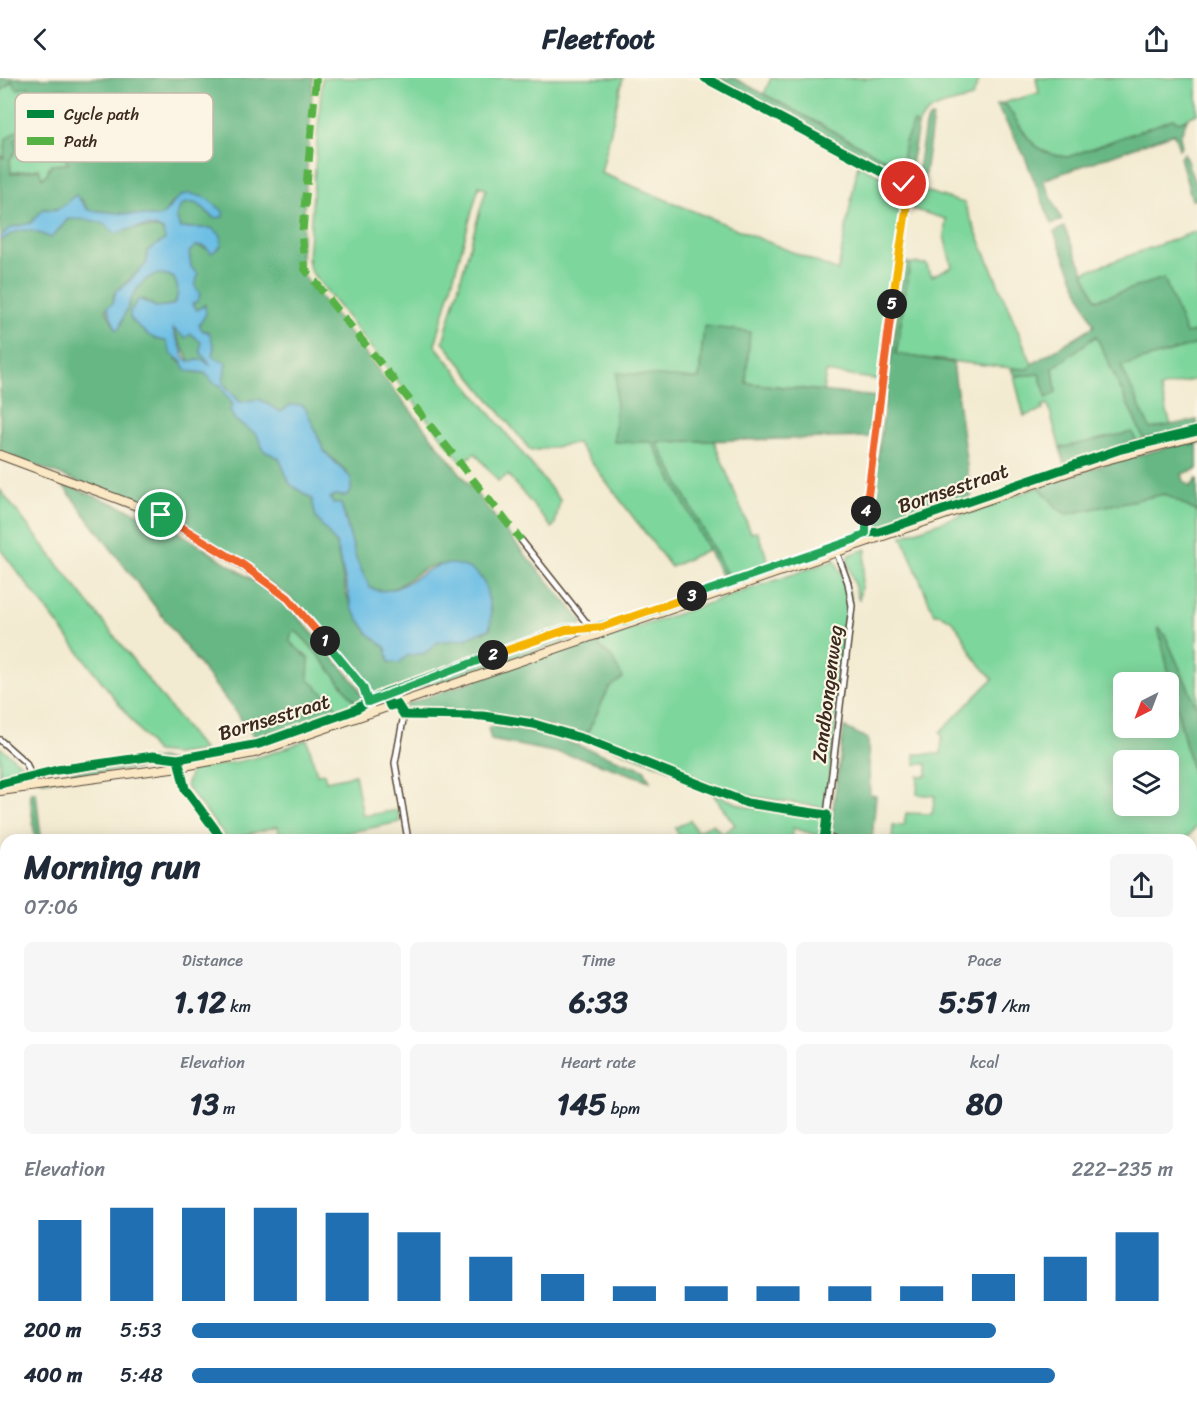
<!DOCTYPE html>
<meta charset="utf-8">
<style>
:root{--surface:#fff;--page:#f6f6f7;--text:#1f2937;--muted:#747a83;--accent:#1f6fb2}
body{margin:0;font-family:Sriracha,sans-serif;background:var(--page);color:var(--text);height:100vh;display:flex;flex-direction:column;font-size:22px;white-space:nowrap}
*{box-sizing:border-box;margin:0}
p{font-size:20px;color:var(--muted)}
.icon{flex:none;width:33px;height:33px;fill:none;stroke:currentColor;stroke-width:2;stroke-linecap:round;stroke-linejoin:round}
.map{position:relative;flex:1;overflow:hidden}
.drawer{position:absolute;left:0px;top:756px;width:1197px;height:578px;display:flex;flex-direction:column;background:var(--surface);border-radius:18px 18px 0 0;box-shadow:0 3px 15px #0003}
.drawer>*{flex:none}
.needle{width:39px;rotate:222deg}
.tools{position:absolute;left:1113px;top:594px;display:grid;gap:12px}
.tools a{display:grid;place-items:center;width:66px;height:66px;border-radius:9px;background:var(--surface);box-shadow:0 3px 15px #0003;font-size:30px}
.pin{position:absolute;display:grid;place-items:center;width:51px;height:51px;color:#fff;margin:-26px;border:3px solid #fff;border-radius:50%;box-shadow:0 2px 6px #0007}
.km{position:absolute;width:30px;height:30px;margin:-15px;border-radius:50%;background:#222;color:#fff;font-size:16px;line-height:30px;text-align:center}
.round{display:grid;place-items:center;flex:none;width:63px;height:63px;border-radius:9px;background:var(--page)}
.headline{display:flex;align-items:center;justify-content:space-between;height:102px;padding:0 24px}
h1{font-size:33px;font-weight:800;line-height:45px}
.stats{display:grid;grid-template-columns:repeat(3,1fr);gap:9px;height:102px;padding:6px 24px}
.stats div{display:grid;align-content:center;border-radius:9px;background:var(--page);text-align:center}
.stats b{font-size:30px;font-weight:800}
.stats small{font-size:16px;font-weight:400}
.stats p{font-size:16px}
.chart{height:168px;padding:12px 24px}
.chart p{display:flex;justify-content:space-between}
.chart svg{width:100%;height:108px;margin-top:6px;stroke:var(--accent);stroke-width:6}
ul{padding:0 24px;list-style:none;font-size:20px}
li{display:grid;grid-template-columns:96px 72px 1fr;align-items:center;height:45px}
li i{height:15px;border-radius:8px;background:var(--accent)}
header{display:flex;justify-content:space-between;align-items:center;height:78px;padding:0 24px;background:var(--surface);font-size:27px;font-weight:800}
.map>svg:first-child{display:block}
.green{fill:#7dd69c;stroke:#5c805d;stroke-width:1.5;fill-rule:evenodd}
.forest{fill:#66b784;stroke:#507051;stroke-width:1.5}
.water{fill:#69bde5;stroke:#527482;stroke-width:1.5;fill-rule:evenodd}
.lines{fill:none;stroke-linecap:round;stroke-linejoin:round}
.street-casing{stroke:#574739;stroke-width:8}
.secondary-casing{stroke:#574739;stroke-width:10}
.street{stroke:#fff;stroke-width:5}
.secondary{stroke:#fae7c3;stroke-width:8}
.quiet{stroke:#57b245;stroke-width:8;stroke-dasharray:15 8;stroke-linecap:butt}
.cycleway-casing{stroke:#fcf5e5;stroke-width:13}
.cycleway{stroke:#00873e;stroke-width:9}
.split-1-casing{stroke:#fff;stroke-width:12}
.split-2-casing{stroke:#fff;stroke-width:12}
.split-3-casing{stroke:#fff;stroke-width:12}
.split-4-casing{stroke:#fff;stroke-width:12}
.split-5-casing{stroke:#fff;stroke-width:12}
.split-6-casing{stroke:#fff;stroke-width:12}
.split-1{stroke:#f0652b;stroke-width:8}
.split-2{stroke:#22a559;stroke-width:8}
.split-3{stroke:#f5b400;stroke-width:8}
.split-4{stroke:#22a559;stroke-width:8}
.split-5{stroke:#f0652b;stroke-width:8}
.split-6{stroke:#f5b400;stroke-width:8}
.labels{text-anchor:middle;stroke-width:4.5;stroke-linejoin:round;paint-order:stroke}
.street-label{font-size:20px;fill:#3b2a1e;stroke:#fcf5e5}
.key{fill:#fcf5e5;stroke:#c2b8a9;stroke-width:1.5}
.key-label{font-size:16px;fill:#3b2a1e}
</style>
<header><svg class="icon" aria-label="back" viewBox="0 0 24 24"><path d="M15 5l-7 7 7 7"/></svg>Fleetfoot<svg class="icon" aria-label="share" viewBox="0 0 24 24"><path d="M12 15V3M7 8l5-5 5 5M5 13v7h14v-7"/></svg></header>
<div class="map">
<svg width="1197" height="1333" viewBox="0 0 1197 1333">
<rect width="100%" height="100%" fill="#fcf5e5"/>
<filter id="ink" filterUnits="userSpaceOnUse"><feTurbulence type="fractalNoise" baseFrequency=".0167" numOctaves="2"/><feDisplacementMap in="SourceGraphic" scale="12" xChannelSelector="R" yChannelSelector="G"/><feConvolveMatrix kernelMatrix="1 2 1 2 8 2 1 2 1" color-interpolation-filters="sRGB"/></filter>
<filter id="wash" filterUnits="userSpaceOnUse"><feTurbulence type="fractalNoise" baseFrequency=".008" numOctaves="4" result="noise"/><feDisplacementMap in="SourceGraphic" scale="24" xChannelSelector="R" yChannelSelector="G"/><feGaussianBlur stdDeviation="1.35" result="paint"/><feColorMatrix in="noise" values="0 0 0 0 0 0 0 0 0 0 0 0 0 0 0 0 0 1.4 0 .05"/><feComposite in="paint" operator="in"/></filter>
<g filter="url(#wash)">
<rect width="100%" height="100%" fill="#f3ebd1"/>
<path class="green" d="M322,0H623L601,95L838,193L858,86L907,112L879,302L826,294L823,313L746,305L704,248L699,302L652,364L709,471L671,489L577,365L531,373L443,264L486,111L479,108L435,267L560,422L555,446L552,450L508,397L498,403L475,375L462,385L310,192L308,180Z
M771,0H980L972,20C952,26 926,27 918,48L914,45L905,64L901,90L764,16Z
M1036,0H1197V36L1179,44L1173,41L1068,79C1030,77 1025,54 1006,27L999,26L1039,15Z
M12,3L17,11L28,9L45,14C58,4 67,8 78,19L75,26L64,30L61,46L52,45L49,38L40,63L43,71L65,79L68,86L49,89L47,97L41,100L39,91L9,95L10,81L17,72L15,62L23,57L6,62L4,80L0,78V14Z
M922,112L964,125L1032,286L1029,292L896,277L910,185L926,186L932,198L952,189L944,158L946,141L912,131L913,123H921Z
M1197,153V253L1186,257L1094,220L1084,194Z
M1096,258L1144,361L1136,363L1132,354L1060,370L1048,326L1042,328L1043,332L1024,338L1014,298L1039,296L1047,320L1056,314L1053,290Z
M1197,266V301L1160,310L1171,347L1150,351L1121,288Z
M714,363L751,455L757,453L770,488L730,502L656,364Z
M1039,409L1067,436L1165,416L1197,434V630L1165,557L1179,640L1194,702L1197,703V748L1185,762H892L893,747L904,748L906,735L932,736L935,718L917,716L918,698H927V686H915V676H941L942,655L940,654L993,601C987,594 980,587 974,579C963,562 957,536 934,536L902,458ZM1124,604H1168V650H1124ZM1124,682H1168V728H1124Z
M0,412L204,673L175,676L156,674L0,471Z
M866,471V472L859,523L847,482L849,477Z
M835,482L851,518L826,730L737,716L585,660L609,610L612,580L595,564Z
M295,553C306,558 346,613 357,626L339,634C332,622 310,607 308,601C306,595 309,587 309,581L290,564L291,556Z
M307,661L317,696L324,695L326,703L355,697L363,738L398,732L400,744L341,756L343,762H280L278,748L228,762L186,708L192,691C232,686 271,679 307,661Z
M0,669L30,693L16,700L0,702Z
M712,715L746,729L825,739L823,759L793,750L791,762H681L675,750L690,742L697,754L713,746L722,756L735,747Z
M1191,869L1197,874V1110H1191Z
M0,1001L6,1003V1066L0,1084Z
M6,1100V1328H321L319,1333H0V1108L3,1109Z
M1191,1258L1197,1259V1333H1108L1115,1328H1191Z
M396,1328H663L654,1330V1333H398Z
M823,1328H936V1333H823Z"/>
<path class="forest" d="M0,0H313L300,193L521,472L583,544L577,552L587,558C569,563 551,568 534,574C490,589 444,614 396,608L394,616L380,614L370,618L363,602L288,517L168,438L0,374V163C13,153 29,146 45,157L59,152C65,132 105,140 114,155L131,150H159L166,157L165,162C155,168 146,172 147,185L114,216L113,225L106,232L115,249L119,251C127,228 143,182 174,200C179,209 179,219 173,227L156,229L143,221L132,242C144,251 150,262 166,263L176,281L192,294L205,295L220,307L233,327L230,332L235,342L257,357L264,373L279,380L290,406L312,421L316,440L336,465L346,515L352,531L369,556L386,570L389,584L391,585L414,575L422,576L437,564L465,561L490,551L491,531L482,500C470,496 450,485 437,487C411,490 399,522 370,510L357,483L341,426L333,425L330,420L335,417L345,418L347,394L324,373L313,346L285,330L281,335L259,321L240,324L223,305L217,281L212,278L214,269L207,253H203L199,247L204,227L197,232L192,226L196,194L191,189L189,174L196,168L209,171L211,150H180L176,139L181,127L194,123L214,140L206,120L171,125L164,137L160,139L88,132L82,122L74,118C63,130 59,133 43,131L31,145L10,150L0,160V78L4,80L6,61L16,53L23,55V57L15,62L17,72L10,81L11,96L39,91L42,100L47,96L51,87L68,86L65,79L43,71L38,60V48L47,47L51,37L52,45H61L58,34L75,26L77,19C54,0 55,18 35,16L28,9L17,11L12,3L0,14Z
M718,0H734L901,90L905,64L914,44L918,48L908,103Z
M996,26L1006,27C1025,53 1030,77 1068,79L1173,41L1179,44L1187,41L1180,59L1182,68L1179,71L1174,55L1043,102L1062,142L1052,146L1024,77Z
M933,39L921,123H913L925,48L929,40Z
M1184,75L1197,111V122H1192L1180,79Z
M1064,149L1096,222L1164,200L1186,256L1197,254V266L1121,288L1150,351L1197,342V350L1144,361L1096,258L1053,290L1056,314L1047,320L1039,296L1014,298L1011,290L1029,291L1032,286L1094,248L1054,154Z
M904,184L910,185L896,276L953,285L971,419L873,452L868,451Z
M704,248L750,254L746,305L877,319L871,359L657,364L730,502L725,504L652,364H614L617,295L699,301Z
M173,250L193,257L201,264V275L211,288L198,282L189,283Z
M1132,354L1136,363L1065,387L1060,370Z
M1197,361V391L1182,396L1184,403L1190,409L1197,401V434L1165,416L1067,436L1059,432L1039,409L1097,389Z
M61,405L166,446L273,515L294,534L357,607L363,621L357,626C346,613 305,557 295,553L291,556L290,564L309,581L308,601L332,623L339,634L256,661Z
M1158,549L1165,557L1197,630V703L1194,702Z
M621,551L622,555L595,564L612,580L623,600L609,610L585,660C552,648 517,638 482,637C463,636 418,644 404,632L407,626Z
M492,648L546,656L644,691L650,703L579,679L491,662L488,650Z
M844,649L868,661L870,717L876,718L872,762H849L830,755Z
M160,680L178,685L43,703L36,699Z
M36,714L41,762H35L30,715Z
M0,926H6V1003L0,1001Z
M6,1066V1100L3,1110L0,1108V1084Z
M936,1328H1062L1061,1333H936Z
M1071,1328H1115L1108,1333H1071Z"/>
<path class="water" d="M189,115L206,120L223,133V139L214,140C203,130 197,120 181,127L176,139L180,150H211L221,157V168L212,175L204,168H196L189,174L191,189L198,196L195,208L200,216L198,223L192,226L197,232L205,227L206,236L199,247L203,253L209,254L214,269L212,278L226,285L223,305L240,324L259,321L281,334L290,327H302L306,331L324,373L351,400V414L345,418L335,417L330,420L333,425L341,426L357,483L370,510C407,525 425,471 468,490C479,495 485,503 487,515C490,528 493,538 489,551L465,561L438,564L425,575L407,578L399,585L389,584L386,570L369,556L352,531L336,465L316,440L312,421L290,406L279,380L264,373L257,357L235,342L230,332L233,327L220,307L215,306L205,295L187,293L181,283L171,276L166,263C150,262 141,251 130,240V233L139,221L156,229L173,227C179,219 179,209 174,200C143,182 127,228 119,251H116L107,229L113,225L116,212L122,210L147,185V173L165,162L163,152C149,144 130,151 116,156C100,140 90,142 68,141L51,160C28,150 20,148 0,163V159L10,150L31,145L43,131C64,134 61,127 76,117L88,132L159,139C173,132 170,120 189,115ZM173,250L185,260L191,256L201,264V275L211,288L203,282L188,283L184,279C182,267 173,259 173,250Z"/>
</g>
<g filter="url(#ink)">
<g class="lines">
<defs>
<path id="street" d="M860,82L904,106L910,107L887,262L865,446L869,464
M521,462L597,558
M397,626L404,637L395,685L408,762
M0,662L26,685L35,709
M179,689L185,711L223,762
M675,699L747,725L827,737
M825,758L835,762
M824,762L852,528L848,505L837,475
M1191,863L1197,867
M803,1333V1328"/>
<path id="secondary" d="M0,377L161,437L242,487L288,520L360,605L372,634
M0,713L179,689L254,675L1095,385L1197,358"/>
</defs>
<use href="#street" class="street-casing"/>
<use href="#secondary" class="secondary-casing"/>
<use href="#street" class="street"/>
<use href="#secondary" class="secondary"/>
<path class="quiet" d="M316,0L302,159L305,191L521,462"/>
<defs>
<path id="cycleway" d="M705,0L904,106L910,107L887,262L865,446L866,455
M385,615L390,628L397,626L404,637L483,638L534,646L584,661L747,725L827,737L824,762
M178,681L185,711L223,762
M0,706L57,692L153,678L178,681L259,666L352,633L385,615L566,551H586L623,543L848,464L866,455L879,454L1121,371L1197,353"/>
</defs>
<use href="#cycleway" class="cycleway-casing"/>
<use href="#cycleway" class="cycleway"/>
</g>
</g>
<g class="lines" filter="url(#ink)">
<defs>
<path id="split-1" d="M161,437L243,487L288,520L325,563"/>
<path id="split-2" d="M325,563L363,609L368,624L493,577"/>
<path id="split-3" d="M493,577L566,552L602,549L692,518"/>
<path id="split-4" d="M692,518L856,461L866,455V433"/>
<path id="split-5" d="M866,433L892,226"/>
<path id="split-6" d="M892,226L910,106H904"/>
</defs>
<use href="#split-1" class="split-1-casing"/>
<use href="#split-2" class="split-2-casing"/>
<use href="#split-3" class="split-3-casing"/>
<use href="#split-4" class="split-4-casing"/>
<use href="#split-5" class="split-5-casing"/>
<use href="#split-6" class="split-6-casing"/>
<use href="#split-1" class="split-1"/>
<use href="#split-2" class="split-2"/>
<use href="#split-3" class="split-3"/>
<use href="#split-4" class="split-4"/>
<use href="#split-5" class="split-5"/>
<use href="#split-6" class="split-6"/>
</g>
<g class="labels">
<g class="street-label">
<text transform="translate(953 410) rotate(-19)" y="7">Bornsestraat</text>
<text transform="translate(827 616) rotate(-83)" y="7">Zandbongenweg</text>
<text transform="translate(274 639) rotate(-17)" y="7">Bornsestraat</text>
</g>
</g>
<rect x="15" y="15" width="198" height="69" rx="9" class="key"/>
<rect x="27" y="32" width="27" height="8" fill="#00873e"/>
<rect x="27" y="59" width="27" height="8" fill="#57b245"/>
<g class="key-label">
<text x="64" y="42">Cycle path</text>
<text x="64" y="69">Path</text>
</g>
</svg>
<div class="tools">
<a><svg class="needle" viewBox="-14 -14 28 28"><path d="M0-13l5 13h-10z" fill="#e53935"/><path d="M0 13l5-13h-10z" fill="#747a83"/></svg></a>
<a><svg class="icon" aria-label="layers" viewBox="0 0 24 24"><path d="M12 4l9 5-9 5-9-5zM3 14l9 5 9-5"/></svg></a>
</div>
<div class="pin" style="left:161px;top:437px;background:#1e9e55"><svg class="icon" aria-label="arrive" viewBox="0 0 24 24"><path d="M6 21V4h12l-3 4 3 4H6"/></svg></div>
<div class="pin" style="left:904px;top:106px;background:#d93025"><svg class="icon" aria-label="check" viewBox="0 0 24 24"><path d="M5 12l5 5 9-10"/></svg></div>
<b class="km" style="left:325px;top:563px">1</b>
<b class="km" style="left:493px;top:577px">2</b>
<b class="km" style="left:692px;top:518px">3</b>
<b class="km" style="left:866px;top:433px">4</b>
<b class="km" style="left:892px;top:226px">5</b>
<section class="drawer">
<div class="headline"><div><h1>Morning run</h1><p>07:06</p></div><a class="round"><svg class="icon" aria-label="share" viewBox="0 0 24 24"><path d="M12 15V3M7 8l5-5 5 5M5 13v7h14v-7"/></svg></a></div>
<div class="stats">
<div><p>Distance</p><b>1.12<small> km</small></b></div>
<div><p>Time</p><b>6:33</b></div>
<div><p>Pace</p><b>5:51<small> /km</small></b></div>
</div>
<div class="stats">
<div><p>Elevation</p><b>13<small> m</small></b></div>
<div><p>Heart rate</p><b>145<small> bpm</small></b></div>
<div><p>kcal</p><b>80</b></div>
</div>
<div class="chart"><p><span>Elevation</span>222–235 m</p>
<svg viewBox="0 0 160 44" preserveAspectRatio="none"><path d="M5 44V11M15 44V6M25 44V6M35 44V6M45 44V8M55 44V16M65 44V26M75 44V33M85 44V38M95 44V38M105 44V38M115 44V38M125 44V38M135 44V33M145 44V26M155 44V16"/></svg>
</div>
<ul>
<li><b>200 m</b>5:53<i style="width:82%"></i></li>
<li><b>400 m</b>5:48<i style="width:88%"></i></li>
</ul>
</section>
</div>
